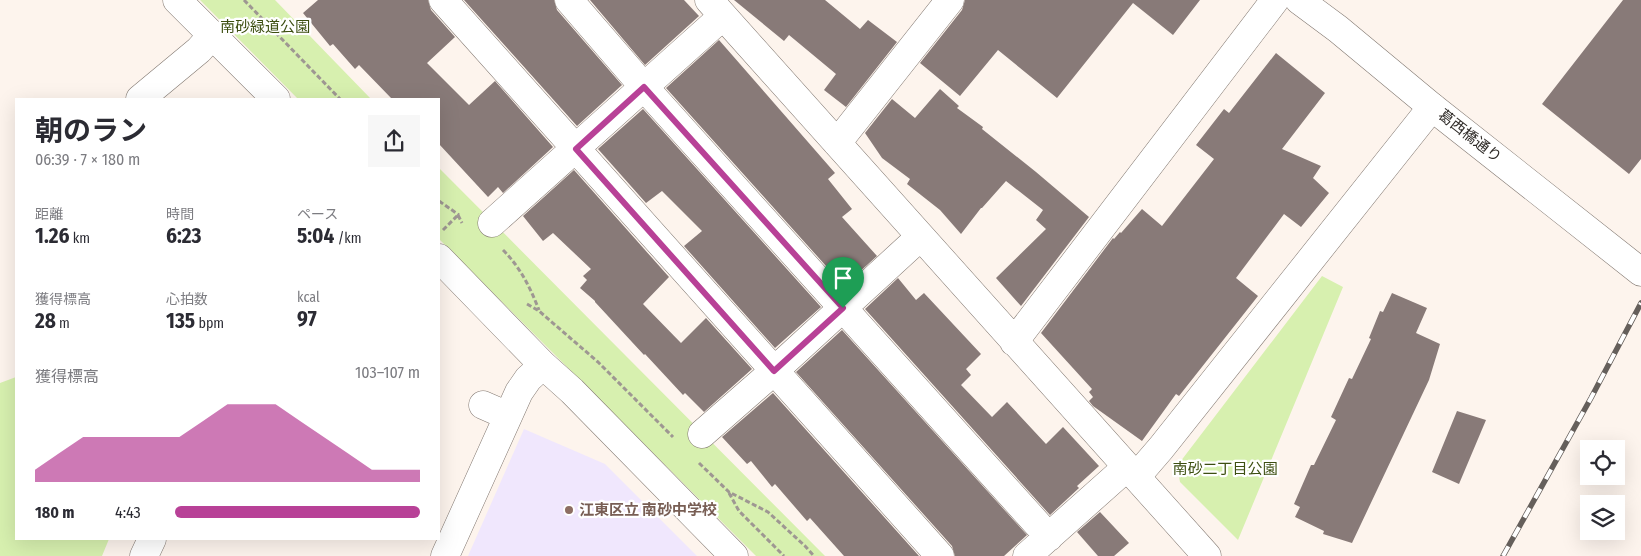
<!DOCTYPE html>
<html lang="ja">
<meta charset="utf-8">
<style>
:root{--surface:#fff;--page:#f7f7f7;--text:#2b2b33;--muted:#7c7c81;--accent:#b84197}
body{margin:0;font-family:"Fira Sans Condensed","Noto Sans JP",sans-serif;background:var(--page);color:var(--text);height:100vh;display:flex;flex-direction:column;font-size:19px;white-space:nowrap}
*{box-sizing:border-box;margin:0}
p{font-size:16px;color:var(--muted)}
.icon{flex:none;width:28px;height:28px;fill:none;stroke:currentColor;stroke-width:2;stroke-linecap:round;stroke-linejoin:round}
.map{position:relative;flex:1;overflow:hidden}
.side{position:absolute;left:15px;top:98px;width:425px;height:442px;display:flex;flex-direction:column;background:var(--surface);border-radius:0px;box-shadow:0 5px 20px #0002}
.side>*{flex:none}
.fabs{position:absolute;left:1580px;top:440px;display:grid;gap:10px}
.fabs a{display:grid;place-items:center;width:45px;height:45px;border-radius:0px;background:var(--surface);box-shadow:0 5px 20px #0002;font-size:25px}
.pin{position:absolute;display:grid;place-items:center;width:42px;height:42px;color:#fff;margin:-51px -21px;border-radius:50% 50% 50% 0;rotate:-45deg;box-shadow:0 0 5px #0007}
.pin .icon{rotate:45deg}
.round{display:grid;place-items:center;flex:none;width:52px;height:52px;border-radius:0px;background:var(--page)}
.head{display:flex;align-items:center;justify-content:space-between;height:85px;padding:0 20px}
h1{font-size:28px;font-weight:700;line-height:38px}
.metrics{display:grid;grid-template-columns:repeat(3,1fr);gap:8px;height:85px;padding:5px 20px}
.metrics div{display:grid;align-content:center}
.metrics b{font-size:21px;font-weight:700}
.metrics small{font-size:14px;font-weight:400}
.metrics p{font-size:14px}
.chart{height:140px;padding:10px 20px}
.chart p{display:flex;justify-content:space-between}
.chart svg{width:100%;height:90px;margin-top:5px;fill:var(--accent);opacity:.7}
ul{padding:0 20px;list-style:none;font-size:16px}
li{display:grid;grid-template-columns:80px 60px 1fr;align-items:center;height:38px}
li i{height:12px;border-radius:6px;background:var(--accent)}
.map>svg:first-child{display:block}
.education{fill:#f0e7fd}
.green{fill:#d7f0af}
.building{fill:#887a78}
.lines{fill:none;stroke-linecap:round;stroke-linejoin:round}
.minor-casing{stroke:#827871;stroke-width:29}
.major-casing{stroke:#827871;stroke-width:29}
.path{stroke:#9e9792;stroke-width:3;stroke-dasharray:5 2.5;stroke-linecap:butt}
.minor{stroke:#fff;stroke-width:28}
.major{stroke:#fff;stroke-width:28}
.rail-casing{stroke:#655f5b;stroke-width:5.5}
.rail{stroke:#fff;stroke-width:4;stroke-dasharray:11;stroke-linecap:butt}
.route-casing{stroke:#fff;stroke-width:10}
.route{stroke:#b84197;stroke-width:6}
.education-dot{fill:#8d6e63;stroke:#fff;stroke-width:2}
.labels{text-anchor:middle;stroke-width:4.5;stroke-linejoin:round;paint-order:stroke}
.park-label{font-size:15px;fill:#3d4f11;stroke:#fff}
.street-label{font-size:15px;fill:#2f2b28;stroke:#fff}
.education-label{font-size:15px;font-weight:bold;fill:#785e54;stroke:#fff;text-anchor:start}
</style>
<div class="map">
<svg width="1641" height="556" viewBox="0 0 1641 556">
<rect width="100%" height="100%" fill="#fdf4ed"/>
<path class="education" d="M524,429L605,464L697,556H468Z"/>
<path class="green" d="M200,0H275L371,99H298Z
M439,168L825,556H756L439,239Z
M1322,276L1343,287L1238,540L1180,482L1177,466Z
M16,377V539H109L102,556H0V383Z"/>
<path class="building" d="M318,0H428L431,10L455,37L427,63L469,105L495,81L553,147L503,193L498,187L488,197L439,144V99H392L359,65L355,69L333,44L330,46L303,13Z
M464,0H554L557,10L622,85L577,126Z
M590,0H684L699,16L645,65Z
M734,0H825L860,29L868,20L897,42L846,107L824,90L836,74L789,35L784,41Z
M965,0H1200L1173,35L1133,3L1057,98L998,50L960,96L920,63L962,10Z
M1623,0H1641V159L1629,174L1542,104Z
M719,40L835,173L828,179L852,209L842,217L877,256L844,286L666,88Z
M1276,53L1325,93L1282,149L1321,166L1313,178L1329,193L1301,227L1284,214L1236,278L1258,296L1179,396L1176,394L1142,441L1093,406L1089,401L1093,397L1089,392L1092,389L1041,333L1113,238L1114,239L1120,232L1121,233L1142,209L1162,226L1214,159L1196,145L1224,109L1229,113Z
M940,89L959,106L957,108L983,127L982,129L1036,172L1089,217L1021,306L996,278L1046,229L1036,220L1043,210L1006,181L982,208H981L961,234L940,210L907,184L910,179L882,158L865,133L892,99L915,118Z
M643,109L821,307L775,348L684,246L702,231L662,191L646,203L598,149Z
M574,170L669,277L643,304L681,343L706,318L752,369L704,412L685,393L683,395L645,354L644,355L595,302V301L580,288L587,280L583,276L591,269L553,233L543,241L523,216Z
M898,278L916,300L924,293L981,354L966,369L971,375L961,385L992,417L1007,402L1046,444L1063,427L1099,466L1077,486L1079,488L1050,515L865,309Z
M1392,293L1427,308L1416,333L1440,344L1429,380L1352,543L1323,534L1324,531L1295,517L1300,507L1294,504L1311,465H1314L1336,420L1331,417L1349,378L1352,379L1371,339L1369,338L1380,311L1383,312Z
M842,330L1027,535L1004,556H955L952,546L796,372Z
M773,393L919,556H844L810,518L807,521L775,484L772,487L751,461L747,464L722,437Z
M1457,411L1486,420L1459,484L1432,472Z
M1100,512L1129,543L1114,556H1098L1077,532Z"/>
<g class="lines">
<defs>
<path id="minor" d="M177,0L276,99
M443,0L940,556
M569,0L644,87L1049,537
M709,0L1207,556
M140,99L199,50L212,35
M837,143L950,0
M492,223L723,16
M439,258L543,365L572,391L734,556
M1014,342L1275,0
M483,405L508,416
M702,434L774,371L920,237
M1136,477L1161,448L1432,107
M144,556L152,539
M445,556L519,392L528,379L543,365
M1027,556L1127,467"/>
<path id="major" d="M1299,0L1338,29L1432,107L1641,272"/>
</defs>
<use href="#minor" class="minor-casing"/>
<use href="#major" class="major-casing"/>
<path class="path" d="M244,0L340,99
M252,34L265,22
M439,201L459,215
M458,215L462,223
M443,230L458,215
M503,250C520,267 530,287 539,310
M527,304L539,311L598,362L673,437
M699,463L729,492L768,512L805,546L814,556
M729,493L739,511L784,556"/>
<use href="#minor" class="minor"/>
<use href="#major" class="major"/>
<defs>
<path id="rail" d="M1503,556L1591,398L1641,303"/>
</defs>
<use href="#rail" class="rail-casing"/>
<use href="#rail" class="rail"/>
</g>
<g class="lines">
<defs>
<path id="route" d="M644,87L843,308L774,371L576,149Z"/>
</defs>
<use href="#route" class="route-casing"/>
<use href="#route" class="route"/>
</g>
<circle class="education-dot" cx="569" cy="510" r="5"/>
<g class="labels">
<g class="park-label">
<text x="265" y="32">南砂緑道公園</text>
<text x="1225" y="474">南砂二丁目公園</text>
</g>
<g class="street-label">
<text transform="translate(1470 136) rotate(38)" y="5">葛西橋通り</text>
</g>
<g class="education-label">
<text x="579" y="515">江東区立 南砂中学校</text>
</g>
</g>
</svg>
<div class="fabs">
<a><svg class="icon" aria-label="locate" viewBox="0 0 24 24"><circle cx="12" cy="12" r="6"/><path d="M12 2v4M12 18v4M2 12h4M18 12h4"/></svg></a>
<a><svg class="icon" aria-label="layers" viewBox="0 0 24 24"><path d="M12 4l9 5-9 5-9-5zM3 14l9 5 9-5"/></svg></a>
</div>
<div class="pin" style="left:843px;top:308px;background:#1e9e55"><svg class="icon" aria-label="arrive" viewBox="0 0 24 24"><path d="M6 21V4h12l-3 4 3 4H6"/></svg></div>
<section class="side">
<div class="head"><div><h1>朝のラン</h1><p>06:39 · 7 × 180 m</p></div><a class="round"><svg class="icon" aria-label="share" viewBox="0 0 24 24"><path d="M12 15V3M7 8l5-5 5 5M5 13v7h14v-7"/></svg></a></div>
<div class="metrics">
<div><p>距離</p><b>1.26<small> km</small></b></div>
<div><p>時間</p><b>6:23</b></div>
<div><p>ペース</p><b>5:04<small> /km</small></b></div>
</div>
<div class="metrics">
<div><p>獲得標高</p><b>28<small> m</small></b></div>
<div><p>心拍数</p><b>135<small> bpm</small></b></div>
<div><p>kcal</p><b>97</b></div>
</div>
<div class="chart"><p><span>獲得標高</span>103–107 m</p>
<svg viewBox="0 0 160 44" preserveAspectRatio="none"><path d="M0 44V38L10 30L20 22L30 22L40 22L50 22L60 22L70 14L80 6L90 6L100 6L110 14L120 22L130 30L140 38L150 38L160 38V44z"/></svg>
</div>
<ul>
<li><b>180 m</b>4:43<i style="width:100%"></i></li>
</ul>
</section>
</div>
